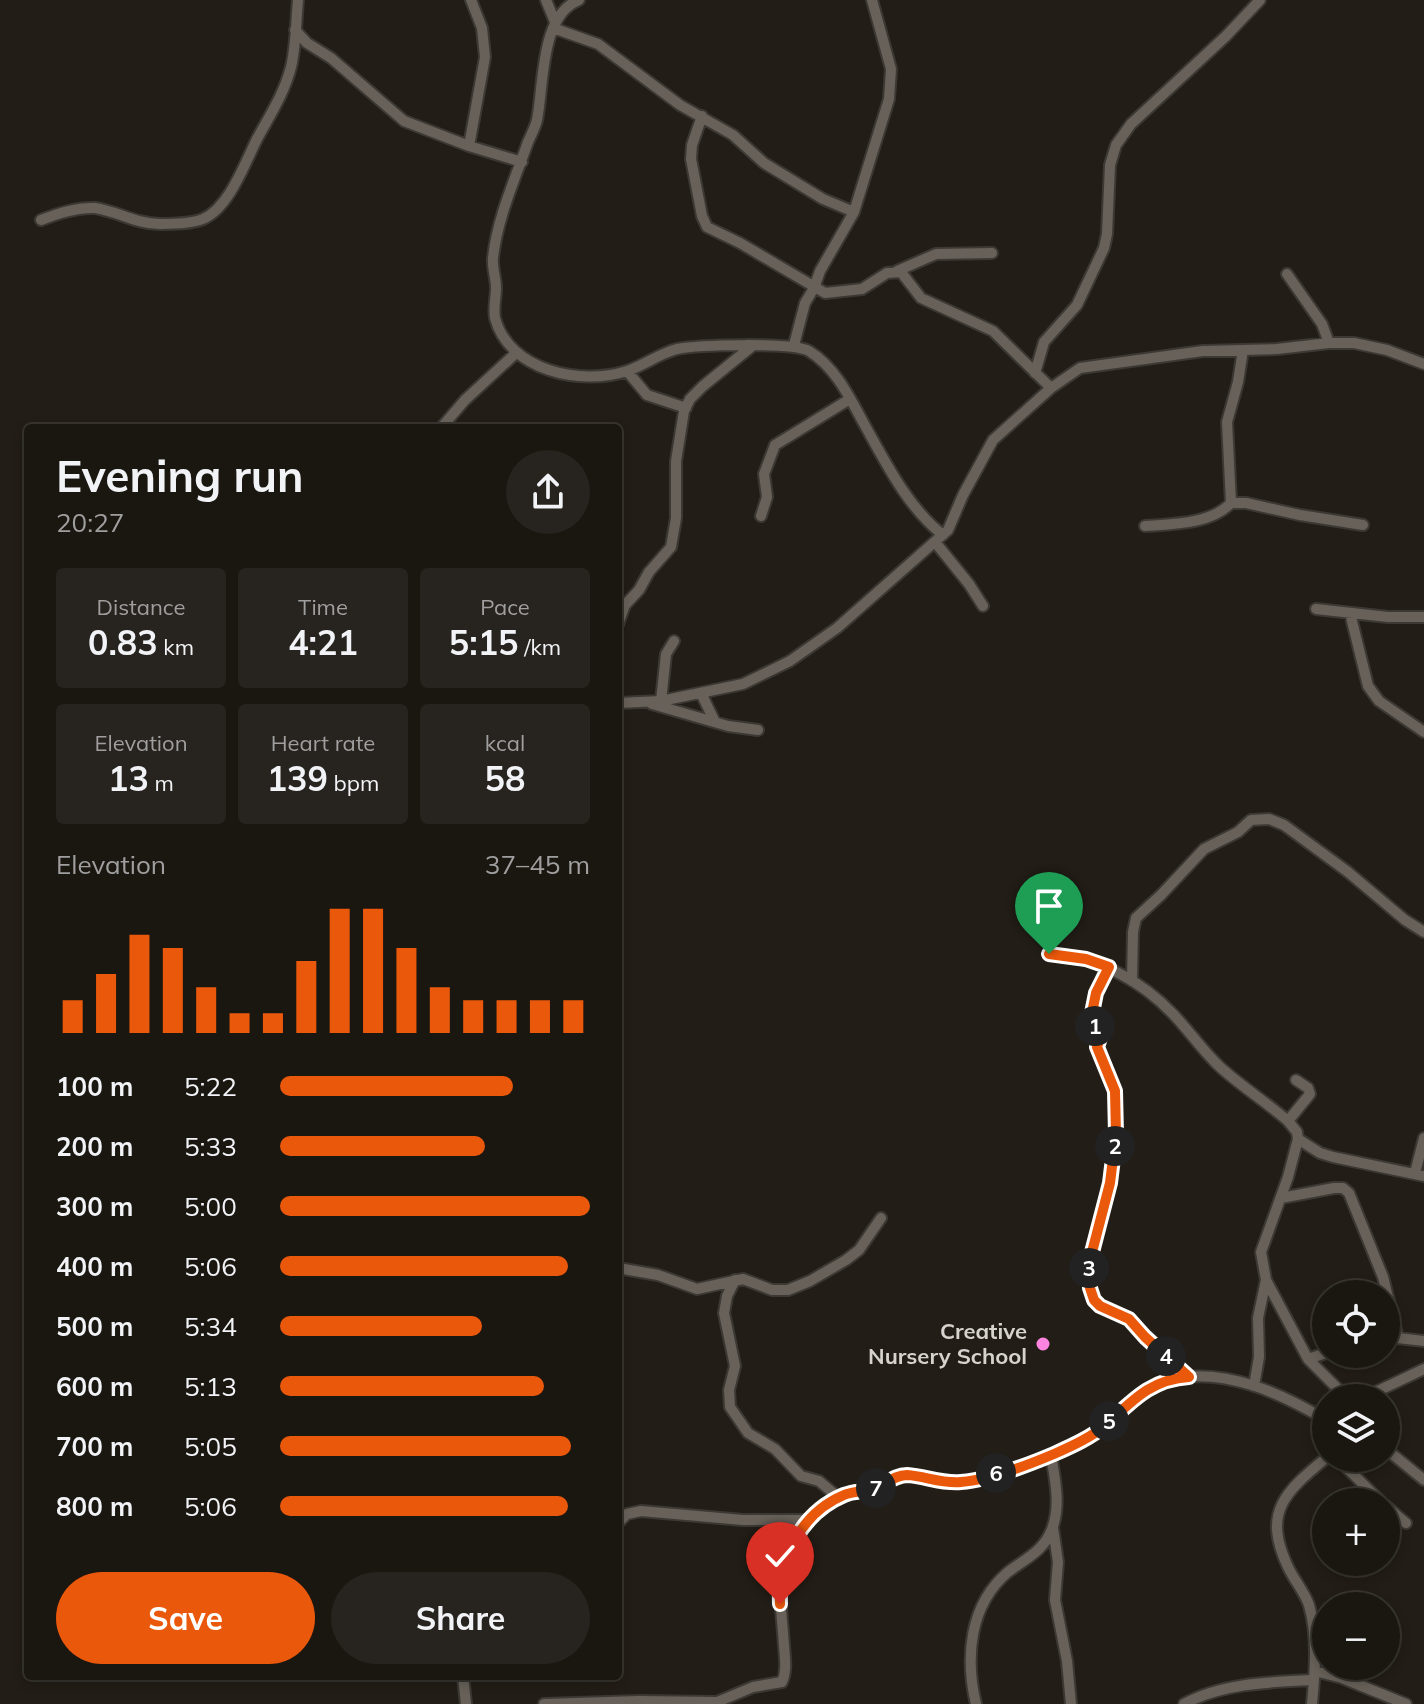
<!DOCTYPE html>
<meta charset="utf-8">
<style>
:root{--surface:#1a1610;--page:#27231e;--text:#f1f3f6;--muted:#9f9f9f;--line:#383530;--accent:#ea580c}
body{margin:0;font-family:Mulish,sans-serif;background:var(--page);color:var(--text);height:100vh;display:flex;flex-direction:column;font-size:30px;white-space:nowrap}
*{box-sizing:border-box;margin:0}
p{font-size:26px;color:var(--muted)}
.icon{flex:none;width:44px;height:44px;fill:none;stroke:currentColor;stroke-width:2;stroke-linecap:round;stroke-linejoin:round}
.map{position:relative;flex:1;overflow:hidden}
.drawer{position:absolute;left:24px;top:424px;width:598px;height:1256px;display:flex;flex-direction:column;background:var(--surface);border-radius:8px;box-shadow:0 4px 12px #0003,0 0 0 2px var(--line)}
.drawer>*{flex:none}
.controls{position:absolute;left:1312px;top:1280px;display:grid;gap:16px}
.controls a{display:grid;place-items:center;width:88px;height:88px;border-radius:50%;background:var(--surface);box-shadow:0 4px 12px #0003,0 0 0 2px var(--line);font-size:40px}
.pin{position:absolute;display:grid;place-items:center;width:68px;height:68px;color:#fff;margin:-82px -34px;border-radius:50% 50% 50% 0;rotate:-45deg;box-shadow:0 0 8px #0007}
.pin .icon{rotate:45deg}
.km{position:absolute;width:40px;height:40px;margin:-20px;border-radius:50%;background:#222;color:#fff;font-size:22px;line-height:40px;text-align:center}
.round{display:grid;place-items:center;flex:none;width:84px;height:84px;border-radius:42px;background:var(--page)}
.head{display:flex;align-items:center;justify-content:space-between;height:136px;padding:0 32px}
h1{font-size:44px;font-weight:700;line-height:60px}
.metrics{display:grid;grid-template-columns:repeat(3,1fr);gap:12px;height:136px;padding:8px 32px}
.metrics div{display:grid;align-content:center;border-radius:8px;background:var(--page);text-align:center}
.metrics b{font-size:34px;font-weight:700}
.metrics small{font-size:22px;font-weight:400}
.metrics p{font-size:22px}
.chart{height:224px;padding:16px 32px}
.chart p{display:flex;justify-content:space-between}
.chart svg{width:100%;height:144px;margin-top:8px;stroke:var(--accent);stroke-width:6}
.primary-button{display:flex;gap:16px;margin-top:auto;padding:16px 32px}
.primary-button a{flex:1;height:92px;border-radius:48px;background:var(--accent);color:#fff;font-size:32px;font-weight:700;line-height:92px;text-align:center}
.primary-button a+a{background:var(--page);color:var(--text)}
ul{padding:0 32px;list-style:none;font-size:26px}
li{display:grid;grid-template-columns:128px 96px 1fr;align-items:center;height:60px}
li i{height:20px;border-radius:10px;background:var(--accent)}
.map>svg:first-child{display:block}
.lines{fill:none;stroke-linecap:round;stroke-linejoin:round}
.minor-casing{stroke:#3c3834;stroke-width:14}
.minor{stroke:#676159;stroke-width:10}
.route-casing{stroke:#fff;stroke-width:16}
.route{stroke:#ea580c;stroke-width:10}
.poi-dot{fill:#fe85df;stroke:#221d16;stroke-width:3}
.labels{text-anchor:middle;stroke-width:6;stroke-linejoin:round;paint-order:stroke}
.poi-label{font-size:22px;font-weight:bold;fill:#d6d2ce;stroke:#221d16;text-anchor:end}
</style>
<div class="map">
<svg width="1424" height="1704" viewBox="0 0 1424 1704">
<rect width="100%" height="100%" fill="#221d16"/>
<g class="lines">
<defs>
<path id="minor" d="M546,0L555,22
M579,0C540,15 544,85 537,120C535,128 531,135 528,142C515,179 497,219 493,258C492,268 496,278 496,288C496,298 493,308 495,318C509,371 581,386 627,371C645,365 658,354 677,349C697,345 793,342 809,351C835,367 849,396 863,422C885,461 907,507 943,535
M553,28L598,44L680,105L733,135L764,163L823,199L854,212
M295,30L307,43L331,58L404,121L469,146L522,162
M702,116L692,145L691,159L702,216L707,227L740,243L825,293L862,289L887,273L901,272L921,298L993,331L1051,388
M469,146L485,57L482,28L471,0
M41,220C56,214 78,207 95,208C117,211 136,224 160,224C173,224 191,224 203,219C229,208 245,163 257,139C270,115 284,94 291,67C296,46 296,22 298,0
M897,271L936,254L992,253
M1287,274L1322,324L1329,343
M794,345L805,303L814,288L820,271L854,212L889,99L891,69L872,0
M627,371L647,395L686,408
M1035,373L1044,342L1077,305L1104,248L1107,234L1110,165L1116,145L1131,124L1226,36L1260,0
M441,428L465,400L516,353
M1231,503L1227,422L1238,382L1243,350
M761,516L767,497L764,474L775,445L850,399
M1145,526C1174,524 1211,524 1231,503H1246L1300,515L1363,525
M935,542L969,584L983,606
M1316,609L1388,617H1424
M1350,613L1368,686L1379,701L1424,732
M618,624L625,605L639,590L649,572L671,547L676,518V461L684,411L690,399L703,386L751,347
M701,693L714,720
M661,701L666,654L674,641
M618,703L661,701L743,684L790,661L837,628L948,530L963,495L993,440L1051,388L1080,368L1203,351L1277,349L1329,343H1354L1387,350L1424,364
M652,704L728,726L758,730
M1049,954C1098,957 1141,980 1174,1015C1190,1032 1203,1051 1220,1067C1241,1086 1266,1102 1288,1121L1297,1132L1298,1139L1288,1177L1261,1252L1266,1280L1258,1318L1259,1357L1254,1386
M1109,967L1096,993L1092,1013L1091,1020L1100,1038L1097,1047L1115,1091L1116,1134L1110,1183L1091,1256L1090,1288L1094,1300L1100,1306L1129,1319L1189,1377
M1132,981L1133,932L1136,918L1161,895L1204,849L1238,832L1251,820L1269,819L1284,825L1348,872L1405,920L1424,932
M1288,1121L1310,1094L1308,1088L1296,1080
M1298,1139L1320,1153L1333,1157L1424,1176
M1415,1173L1424,1138
M1281,1198L1334,1188H1343L1349,1193L1383,1277L1398,1338
M618,1268L658,1275L697,1289L743,1279L772,1290H788L810,1281L846,1260L859,1250L881,1218
M735,1280L727,1296L724,1313L735,1366L729,1390L730,1407L748,1433L775,1449L801,1476L819,1481L839,1498
M1266,1280L1308,1359L1347,1398
M1386,1339L1398,1338L1424,1341
M1308,1359L1326,1353
M1363,1398L1424,1369
M1386,1449L1424,1480
M1337,1458L1381,1502
M1386,1506L1406,1523
M618,1523L627,1514L641,1511L743,1520H811
M1053,1528L1058,1562L1055,1600L1067,1661L1071,1704
M1315,1671L1342,1678L1406,1704
M463,1676L466,1704
M544,1704L639,1701L717,1702L753,1687L782,1682C787,1671 785,1659 784,1646C781,1599 772,1566 805,1525C817,1510 836,1496 855,1491C863,1490 871,1491 879,1487C888,1483 896,1475 906,1475C933,1476 949,1488 979,1479C1015,1469 1053,1456 1086,1438C1119,1420 1137,1384 1176,1378C1229,1369 1282,1394 1326,1420
M976,1704C965,1658 969,1605 1008,1572C1025,1559 1044,1551 1052,1529C1061,1506 1055,1479 1051,1455
M1184,1704C1222,1683 1271,1682 1314,1680
M1312,1704C1315,1672 1318,1636 1309,1605C1304,1591 1294,1580 1288,1567C1262,1512 1285,1492 1326,1458"/>
</defs>
<use href="#minor" class="minor-casing"/>
<use href="#minor" class="minor"/>
</g>
<g class="lines">
<defs>
<path id="route" d="M780,1604C778,1559 801,1513 844,1495C854,1491 863,1492 873,1489C885,1485 894,1475 907,1475C925,1476 942,1484 961,1482C989,1480 1028,1465 1054,1454C1072,1446 1092,1437 1107,1424C1133,1400 1152,1379 1189,1377L1145,1337L1129,1319L1100,1306L1094,1300L1090,1288L1091,1256L1110,1183L1116,1134L1115,1091L1097,1047L1100,1038L1091,1020L1092,1013L1096,993L1109,967L1086,959L1049,954"/>
</defs>
<use href="#route" class="route-casing"/>
<use href="#route" class="route"/>
</g>
<circle class="poi-dot" cx="1043" cy="1344" r="8"/>
<g class="labels">
<g class="poi-label">
<text x="1027" y="1339">Creative<tspan x="1027" dy="25">Nursery School</tspan></text>
</g>
</g>
</svg>
<div class="controls">
<a><svg class="icon" aria-label="locate" viewBox="0 0 24 24"><circle cx="12" cy="12" r="6"/><path d="M12 2v4M12 18v4M2 12h4M18 12h4"/></svg></a>
<a><svg class="icon" aria-label="layers" viewBox="0 0 24 24"><path d="M12 4l9 5-9 5-9-5zM3 14l9 5 9-5"/></svg></a>
<a>+</a>
<a>−</a>
</div>
<div class="pin" style="left:1049px;top:954px;background:#1e9e55"><svg class="icon" aria-label="arrive" viewBox="0 0 24 24"><path d="M6 21V4h12l-3 4 3 4H6"/></svg></div>
<div class="pin" style="left:780px;top:1604px;background:#d93025"><svg class="icon" aria-label="check" viewBox="0 0 24 24"><path d="M5 12l5 5 9-10"/></svg></div>
<b class="km" style="left:1095px;top:1026px">1</b>
<b class="km" style="left:1115px;top:1146px">2</b>
<b class="km" style="left:1089px;top:1268px">3</b>
<b class="km" style="left:1166px;top:1356px">4</b>
<b class="km" style="left:1109px;top:1421px">5</b>
<b class="km" style="left:996px;top:1473px">6</b>
<b class="km" style="left:876px;top:1488px">7</b>
<section class="drawer">
<div class="head"><div><h1>Evening run</h1><p>20:27</p></div><a class="round"><svg class="icon" aria-label="share" viewBox="0 0 24 24"><path d="M12 15V3M7 8l5-5 5 5M5 13v7h14v-7"/></svg></a></div>
<div class="metrics">
<div><p>Distance</p><b>0.83<small> km</small></b></div>
<div><p>Time</p><b>4:21</b></div>
<div><p>Pace</p><b>5:15<small> /km</small></b></div>
</div>
<div class="metrics">
<div><p>Elevation</p><b>13<small> m</small></b></div>
<div><p>Heart rate</p><b>139<small> bpm</small></b></div>
<div><p>kcal</p><b>58</b></div>
</div>
<div class="chart"><p><span>Elevation</span>37–45 m</p>
<svg viewBox="0 0 160 44" preserveAspectRatio="none"><path d="M5 44V34M15 44V26M25 44V14M35 44V18M45 44V30M55 44V38M65 44V38M75 44V22M85 44V6M95 44V6M105 44V18M115 44V30M125 44V34M135 44V34M145 44V34M155 44V34"/></svg>
</div>
<ul>
<li><b>100 m</b>5:22<i style="width:75%"></i></li>
<li><b>200 m</b>5:33<i style="width:66%"></i></li>
<li><b>300 m</b>5:00<i style="width:100%"></i></li>
<li><b>400 m</b>5:06<i style="width:93%"></i></li>
<li><b>500 m</b>5:34<i style="width:65%"></i></li>
<li><b>600 m</b>5:13<i style="width:85%"></i></li>
<li><b>700 m</b>5:05<i style="width:94%"></i></li>
<li><b>800 m</b>5:06<i style="width:93%"></i></li>
</ul>
<div class="primary-button"><a>Save</a><a>Share</a></div>
</section>
</div>
